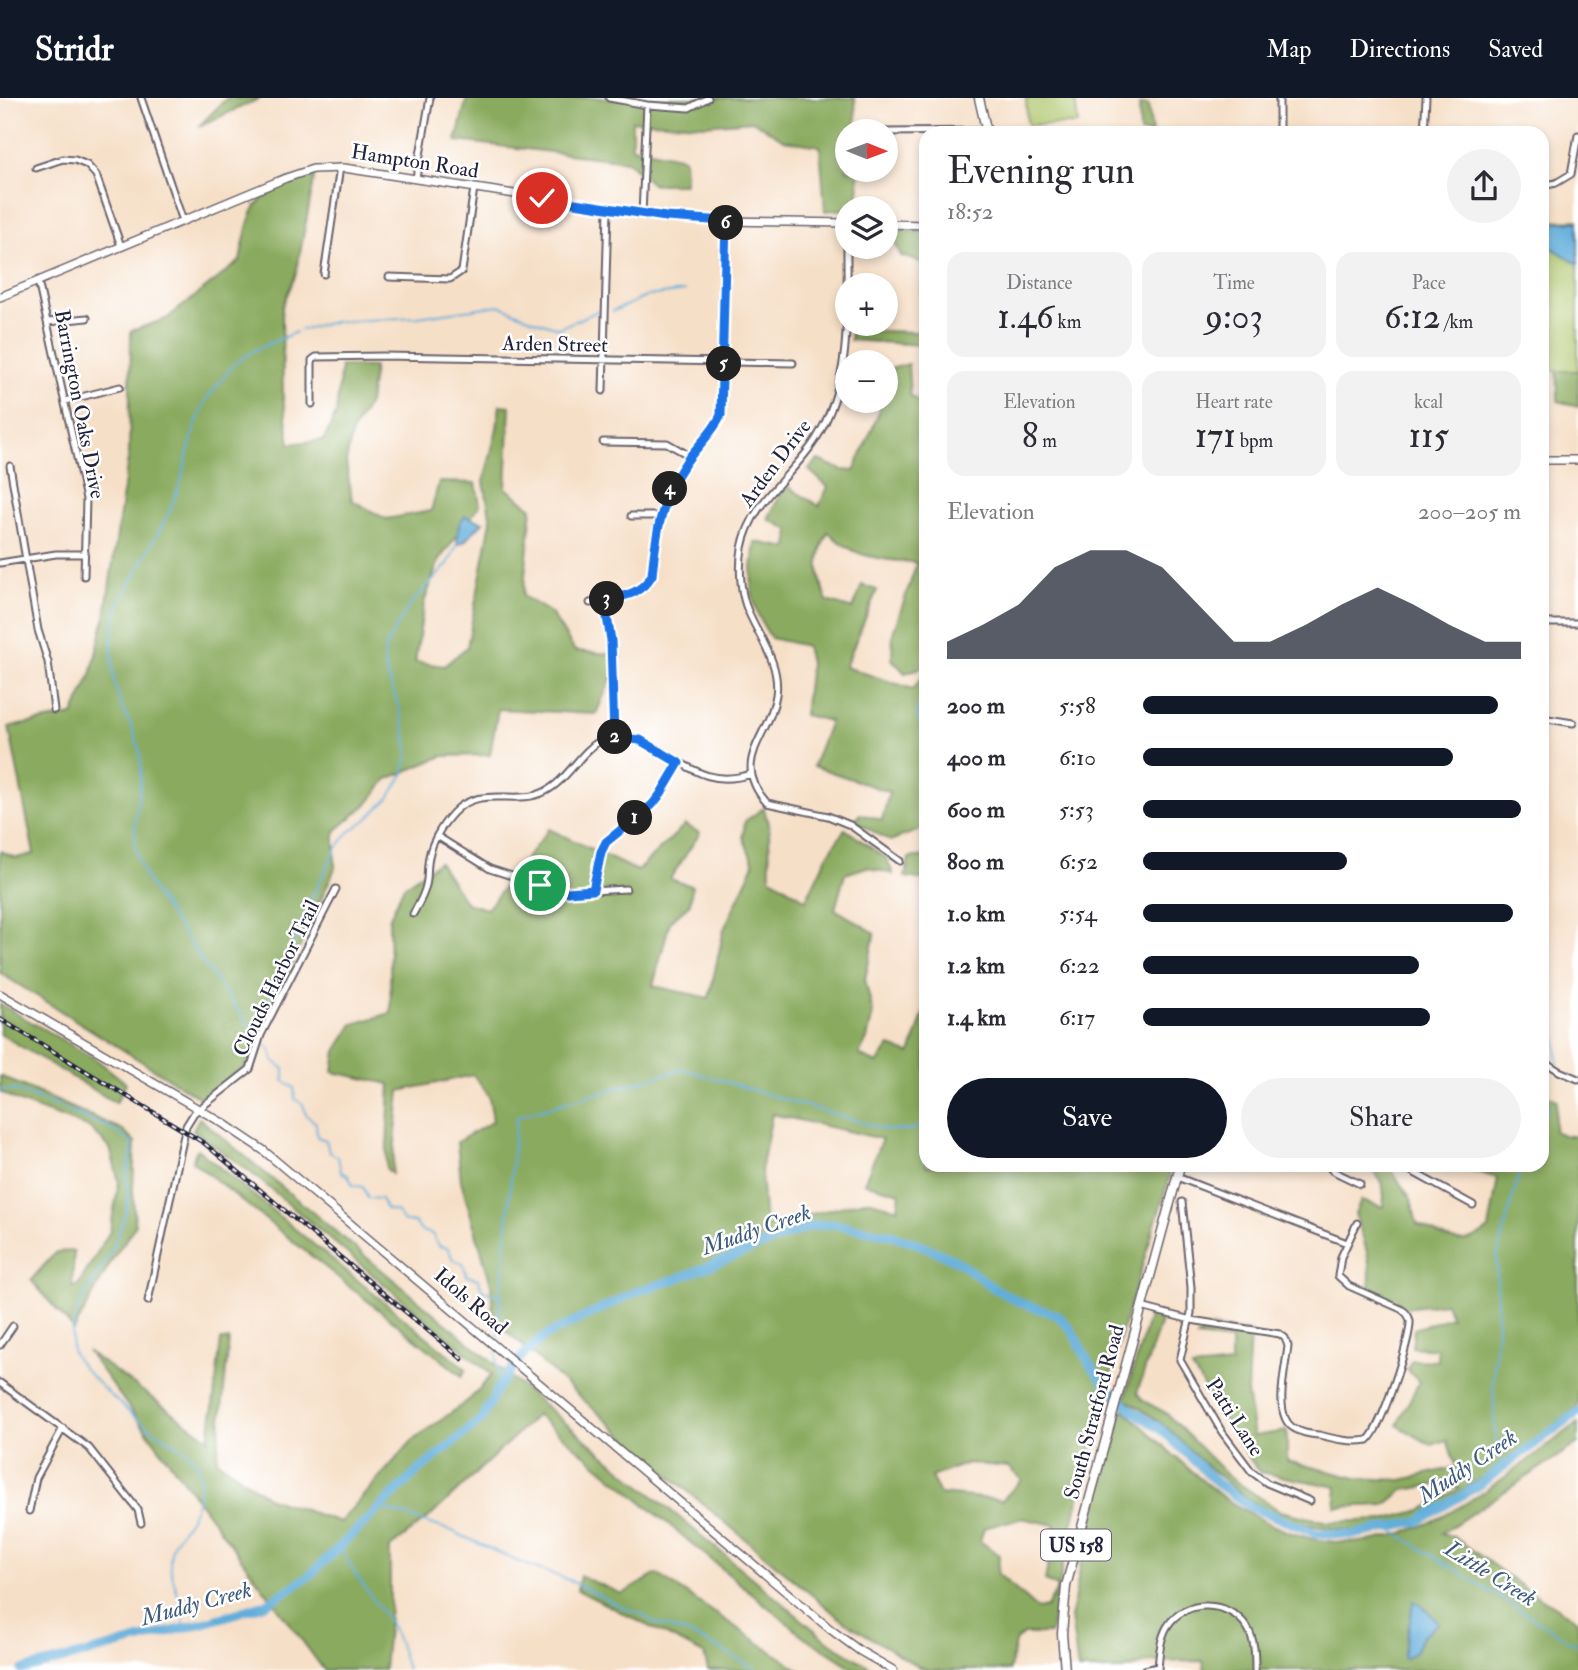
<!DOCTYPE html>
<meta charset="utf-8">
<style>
:root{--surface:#fff;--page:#f2f2f3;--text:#2b2b33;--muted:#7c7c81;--accent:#111827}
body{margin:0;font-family:"IM FELL Double Pica",serif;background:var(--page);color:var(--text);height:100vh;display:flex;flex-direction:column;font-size:26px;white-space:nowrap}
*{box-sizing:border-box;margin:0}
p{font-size:23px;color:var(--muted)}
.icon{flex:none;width:38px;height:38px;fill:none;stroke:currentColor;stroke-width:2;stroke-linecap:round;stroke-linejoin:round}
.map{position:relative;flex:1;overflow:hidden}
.panel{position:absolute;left:919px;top:28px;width:630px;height:1046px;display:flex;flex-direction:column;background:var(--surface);border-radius:21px;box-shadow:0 4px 10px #0003}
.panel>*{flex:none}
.needle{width:46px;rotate:91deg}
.tools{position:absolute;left:835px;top:21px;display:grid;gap:14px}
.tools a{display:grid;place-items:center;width:63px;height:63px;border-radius:50%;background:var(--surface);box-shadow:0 4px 10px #0003;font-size:35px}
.pin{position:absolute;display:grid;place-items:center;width:60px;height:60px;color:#fff;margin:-30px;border:4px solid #fff;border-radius:50%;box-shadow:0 2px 7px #0007}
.km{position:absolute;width:35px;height:35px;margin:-18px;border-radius:50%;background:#222;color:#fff;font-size:19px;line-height:35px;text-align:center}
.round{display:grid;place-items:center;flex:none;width:74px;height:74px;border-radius:37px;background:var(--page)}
.head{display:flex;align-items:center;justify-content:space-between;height:119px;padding:0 28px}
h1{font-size:38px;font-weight:600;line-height:52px}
.figures{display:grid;grid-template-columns:repeat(3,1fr);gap:10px;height:119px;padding:7px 28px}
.figures div{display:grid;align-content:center;border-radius:18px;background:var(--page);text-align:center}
.figures b{font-size:35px;font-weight:600}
.figures small{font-size:19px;font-weight:400}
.figures p{font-size:19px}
.chart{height:196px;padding:14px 28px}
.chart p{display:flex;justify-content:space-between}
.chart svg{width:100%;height:126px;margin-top:7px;fill:var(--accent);opacity:.7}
.button{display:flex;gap:14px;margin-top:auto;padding:14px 28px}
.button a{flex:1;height:80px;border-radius:42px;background:var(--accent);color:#fff;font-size:28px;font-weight:600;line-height:80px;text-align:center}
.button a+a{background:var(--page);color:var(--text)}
ul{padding:0 28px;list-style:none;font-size:23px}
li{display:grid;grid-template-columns:112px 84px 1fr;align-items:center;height:52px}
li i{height:18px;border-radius:9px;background:var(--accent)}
header{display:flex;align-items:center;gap:42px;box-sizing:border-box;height:98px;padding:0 35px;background:var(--accent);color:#fff}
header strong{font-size:33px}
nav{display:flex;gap:38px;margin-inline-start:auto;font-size:24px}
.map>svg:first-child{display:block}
.green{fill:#aec56a;stroke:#687452;stroke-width:2}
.forest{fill:#8aaa5e;stroke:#56664c;stroke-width:2;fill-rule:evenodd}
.water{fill:#62adda;stroke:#42688a;stroke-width:2}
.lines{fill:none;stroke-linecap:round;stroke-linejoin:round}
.stream{stroke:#62adda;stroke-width:2}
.river{stroke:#62adda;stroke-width:9}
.street-casing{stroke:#6c646c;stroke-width:9}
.secondary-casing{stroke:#6c646c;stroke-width:10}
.primary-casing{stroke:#6c646c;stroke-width:11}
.street{stroke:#fff;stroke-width:5}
.secondary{stroke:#fff;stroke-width:7}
.primary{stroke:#fff;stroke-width:8}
.rail-casing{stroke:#22223b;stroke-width:4.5}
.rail{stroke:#fff;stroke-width:2;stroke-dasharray:5;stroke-linecap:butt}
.route-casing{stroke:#fff;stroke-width:14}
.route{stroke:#1a73e8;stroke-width:9}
.labels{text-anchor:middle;stroke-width:5;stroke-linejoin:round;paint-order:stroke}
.shield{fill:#fff;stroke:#646476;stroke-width:2}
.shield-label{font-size:19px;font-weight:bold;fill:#22223b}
.street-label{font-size:21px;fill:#22223b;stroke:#fff}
.water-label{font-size:23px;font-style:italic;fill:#3c5a7b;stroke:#fff}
</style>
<header>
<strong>Stridr</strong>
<nav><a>Map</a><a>Directions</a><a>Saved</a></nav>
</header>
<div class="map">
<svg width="1578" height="1572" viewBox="0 0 1578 1572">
<rect width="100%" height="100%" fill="#fff"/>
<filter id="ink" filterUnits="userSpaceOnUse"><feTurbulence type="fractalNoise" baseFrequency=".0143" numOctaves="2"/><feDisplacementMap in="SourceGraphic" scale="14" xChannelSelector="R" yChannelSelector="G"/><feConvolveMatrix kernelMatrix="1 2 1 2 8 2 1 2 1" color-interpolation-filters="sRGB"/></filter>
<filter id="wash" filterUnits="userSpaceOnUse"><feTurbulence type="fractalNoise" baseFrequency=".00686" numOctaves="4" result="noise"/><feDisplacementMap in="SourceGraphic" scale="28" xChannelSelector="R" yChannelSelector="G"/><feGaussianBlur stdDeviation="1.57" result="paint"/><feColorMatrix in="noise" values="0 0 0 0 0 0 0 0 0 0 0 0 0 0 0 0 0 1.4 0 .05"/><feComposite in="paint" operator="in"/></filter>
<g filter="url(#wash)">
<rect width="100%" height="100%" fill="#f6dfc7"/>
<path class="green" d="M1026,0H1075L1078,26L1029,27L1027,24Z
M1578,122V273H1542V123Z"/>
<path class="forest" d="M227,0H261L199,28Z
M467,0H855L856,33H847V72H858L859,110L825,113L820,48L784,42L753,23L703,27L632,23V49L684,60L685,86H652L627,63L456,43Z
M1148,7L1152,35H1140L1139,7Z
M315,77L296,176L282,209L283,300L290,346L324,342L336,316L341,268L374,269L369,305L352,334L346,364L352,402L386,421L431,413L439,384L476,385L480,407L439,462L424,505L415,564L444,568L467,549L491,423L484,384L497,330L500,307L510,308L506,390L532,410L523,498L551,515L575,553L621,557L596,616L498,611L490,657L443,658L387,681L368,705L335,733V770L247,968L200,1000L0,875V753L16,760L34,756L9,629L73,617L91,577L105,519L129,354L131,233L166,221L240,163C252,99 254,98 315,77Z
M889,131L926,135V263L920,262L921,247L850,242L851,232L920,234L924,165L901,158Z
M908,266L910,297L926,310V568L905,575L892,561L893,535L917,465C879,460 858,463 828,434C815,459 817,477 827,503L853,511L862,487L877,492L845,569L913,591L926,574V730L890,743L855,723L860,716L882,722L889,694L813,668L830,623L804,617L810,565L806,548L771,540C747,505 750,484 755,444L788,450L790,432L768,421L785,387L819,408L828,389L809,372L818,362L842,372L854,373L878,317L880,303H886V272Z
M1557,273H1578V309L1558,303Z
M764,710L769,730L770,779L806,802L827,758L845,731L887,761L893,776L867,769L845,776L835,811L875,835L865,881L873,915L867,941L859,957L877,965L890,948L910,956L926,908V1068H1173L1122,1233L1067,1446L1050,1536H1023L1015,1544L1010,1572H932L919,1569L842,1522L654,1365L493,1221L491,1186L461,1083L457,1044L493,1023L489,998L473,977L400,993L392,1076L386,1070L390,986L333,974L336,953L353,926L391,915L389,821L404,788L439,764L466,805L487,811L549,731L637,773L685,727L700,735L670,781L692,788L690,806L670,823L653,888L709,900L724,831L754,766L743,739L745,723ZM772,1016L882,1041L864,1085L900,1095L898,1111L868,1102L765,1128L761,1073ZM968,1365L1008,1369L1022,1382L1002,1402L940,1396L931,1379ZM1021,1420L1055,1427L1045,1483L1058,1489L1047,1509L1037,1511L998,1476L999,1457L980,1443L984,1430Z
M926,758V782L905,779L909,760Z
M0,906L97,962L126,985L116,1005L0,936Z
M0,978L123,1032L135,1044L133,1092L135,1128L112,1162L74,1232L31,1182L56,1154L74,1153L72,1190L79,1186L110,1133L119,1084L110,1050L90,1030L22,1005L0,994Z
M1542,995L1557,1002L1554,1033L1563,1037L1578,1039V1309L1505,1365L1417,1422L1354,1433L1307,1427L1276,1417L1249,1402L1202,1364L1164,1327L1125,1300L1149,1218L1162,1220L1137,1295L1144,1303L1166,1315L1228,1378L1280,1413L1328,1424L1383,1422L1422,1412L1459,1390L1447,1385L1404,1392L1385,1407L1335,1409L1337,1389L1260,1374L1243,1352L1192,1270L1231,1266V1243L1197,1239L1211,1229L1250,1234L1247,1294L1254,1338L1287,1333V1363L1356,1380L1402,1382L1456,1369L1447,1342L1431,1347L1397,1327L1419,1284L1407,1271L1412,1262L1437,1263V1251L1412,1249L1414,1231L1451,1219L1446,1205L1404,1210L1369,1190C1373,1163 1363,1141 1355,1116L1361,1103L1383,1109C1386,1091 1382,1080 1368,1068H1388L1411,1101L1417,1126C1448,1140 1459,1154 1489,1131L1498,1080L1456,1068H1542Z
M199,1020L829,1544L875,1572H856L803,1538L537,1317L433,1416L390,1450V1507L384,1572H324L87,1253L209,1341L221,1242H229L217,1362L269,1400L340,1424L412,1343L470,1301L492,1277L254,1077L193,1032Z
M197,1051L466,1271L462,1278L192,1063Z
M1123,1311C1155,1339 1185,1370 1219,1396C1228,1404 1240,1409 1251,1416C1381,1492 1476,1399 1578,1325V1345L1442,1435L1454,1439L1526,1491L1578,1523V1572H1204L1203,1563L1151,1564L1123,1572H1078L1071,1520L1082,1459Z
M657,1476L795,1569L799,1572H708L704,1556L577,1492L580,1478L622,1496Z"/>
<path class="water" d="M1542,124H1578V166L1552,150L1542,140Z
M465,418L483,424L464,444L457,447L459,426Z
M1413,1503L1421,1506L1439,1525L1422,1539L1415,1554L1405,1561L1403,1560C1406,1541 1411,1523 1413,1503Z"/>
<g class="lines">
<path class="stream" d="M613,213L648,198L685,193
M301,232L333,224L418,219L499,207L536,223L559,230L598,213
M926,588L917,614L926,644
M1542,909L1556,938L1558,966
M253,929L273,893L319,784L338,748L349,734L366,722L389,700L404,675L408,657L407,644L399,609L385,571L384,555L388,543L409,508L448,466L457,447
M257,937C231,904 206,869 182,834C164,808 142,783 136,751C130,717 148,682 138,647C134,629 123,615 118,598C110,572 109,534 118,508L169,415L181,383L195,328L206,302L234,266L255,252L296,234
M263,943L271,953L274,963L284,971V983L294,990L295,1001L303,1006L306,1017L316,1025L317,1039L326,1042L329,1054L338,1059L341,1074L348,1077L353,1087L363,1089L368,1100L381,1101L386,1111L397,1114L404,1124H415L421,1133L432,1136L439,1148L448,1150L453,1162L463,1165L467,1178L478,1181L483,1193L498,1197L500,1204
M0,992H16L47,1004L111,1030L131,1044C135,1055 128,1064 127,1075C125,1084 129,1093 128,1102C127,1114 122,1125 118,1137C103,1178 67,1205 72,1252C73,1266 132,1317 145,1327C159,1337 188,1350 197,1365C200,1371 200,1379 200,1385C199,1403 194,1415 184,1429C180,1435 175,1441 173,1447C165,1468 175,1484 180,1503C183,1512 183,1521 184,1529
M1542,1015L1551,1007
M497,1244L516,1022L518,1018L683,971L887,1032H910L926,1026
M496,1253L499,1288
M1502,1370L1495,1334L1493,1282L1497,1228V1160L1521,1068
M381,1410L452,1433L516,1463L569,1482L622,1509L642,1516L653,1524L691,1537L722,1552L757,1572
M1388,1430L1578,1548
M340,1447C351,1475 371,1496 387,1521C397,1537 402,1554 407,1572"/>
<path class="river" d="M22,1572L211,1523L266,1506L308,1479L417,1374L481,1322L499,1288L511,1272L523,1257L545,1238L638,1193L676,1181L811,1128L834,1126L892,1137L921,1147L957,1163L992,1189L1021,1205L1057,1217L1071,1231L1089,1265L1108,1290L1133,1313L1162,1332L1217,1385L1251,1409L1316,1435L1352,1437L1417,1424L1476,1389L1578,1314"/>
</g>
</g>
<g filter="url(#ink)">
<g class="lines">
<defs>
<path id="street" d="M141,0L183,123
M609,0L647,7L689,10L708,0
M1279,0V35
M886,34L986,33
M1424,35L1426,0
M36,70L63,61L75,62L87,67L96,77L121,148
M416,80L430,0
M1542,88L1556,85L1571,76L1578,37
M642,116L647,7
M847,134C846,203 855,280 816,341C792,379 751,403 742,450C739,468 740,491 746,508C757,537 781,564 776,597C770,639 729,662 767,705L828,718L850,727L900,763
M324,176L340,69
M389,179L450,181L462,173L474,90
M38,183L86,401L84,478
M48,224L87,220
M603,293L608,111
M65,303L120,289
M312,306V262L316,259L383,258L793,265
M603,344L667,345L690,358
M10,368L38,532L48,564L54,612
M631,418H660
M0,465L56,456H83
M604,502L611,542L614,639
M590,505L627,498L637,494L647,485L652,477L657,428L670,390L684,366L717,325L721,317L725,123
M1542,525H1578
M1542,620L1573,625
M437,738L490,771L540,787L575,794L626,791
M593,792L601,754L606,744L652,707L660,697L679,665
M413,816C418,807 424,798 426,787C428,780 427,773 428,766C429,748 441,728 453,715C480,686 515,708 544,694C579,677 589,622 639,642C681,659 701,692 751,676
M1542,962L1559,973L1578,981
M1328,1068L1333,1073L1360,1086
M1402,1068L1473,1107
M1177,1079L1347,1145
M1182,1104L1191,1189V1215L1180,1262L1222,1334L1252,1374L1267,1385L1310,1403
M148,1203L186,1028L194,1015L250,971L261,937L336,791
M1141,1209L1191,1222L1280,1236L1285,1240L1288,1248C1286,1269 1273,1315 1292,1329C1300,1335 1310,1336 1319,1337C1335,1341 1352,1345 1368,1342C1381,1331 1411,1241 1410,1223C1409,1217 1406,1214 1401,1211L1349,1188L1338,1178L1341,1159L1357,1125
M0,1247L13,1228
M0,1285L89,1350L138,1412L141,1425
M29,1413L36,1380L63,1330
M1144,1572L1158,1569
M1158,1572C1159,1558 1160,1541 1167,1529C1184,1500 1229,1502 1247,1529C1255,1542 1255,1557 1255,1572"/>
<path id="secondary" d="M886,126L926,127
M0,199L286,80L313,71L344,70L666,119L725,123L847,125
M1542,362H1578
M0,896L221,1024L263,1052L830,1531L860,1553L893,1572"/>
<path id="primary" d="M979,0L987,35
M1065,1572L1062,1536L1066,1488L1180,1068"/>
</defs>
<use href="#street" class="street-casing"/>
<use href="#secondary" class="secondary-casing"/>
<use href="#primary" class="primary-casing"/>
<use href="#street" class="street"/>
<use href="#secondary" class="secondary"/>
<use href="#primary" class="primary"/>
<defs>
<path id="rail" d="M0,921L204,1045L462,1261"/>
</defs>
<use href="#rail" class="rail-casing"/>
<use href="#rail" class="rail"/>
</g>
</g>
<g class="lines" filter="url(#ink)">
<defs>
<path id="route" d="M540,787L568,794L593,792L601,754L606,744L652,707L660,697L679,665L640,642L614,639L611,542L604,502C625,498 641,496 652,477C656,436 661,400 686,364C697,348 713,335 721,317L726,123L666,119L542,100"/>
</defs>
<use href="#route" class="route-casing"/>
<use href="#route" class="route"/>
</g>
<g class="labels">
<rect class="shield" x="1041" y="1431.5" width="70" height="31" rx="5"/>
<g class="shield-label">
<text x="1076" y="1454">US 158</text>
</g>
<g class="street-label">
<text transform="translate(415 63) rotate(9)" y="7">Hampton Road</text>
<text transform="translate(555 246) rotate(1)" y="7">Arden Street</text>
<text transform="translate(80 306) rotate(79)" y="7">Barrington Oaks Drive</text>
<text transform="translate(775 365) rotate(-53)" y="7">Arden Drive</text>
<text transform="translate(276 880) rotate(-64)" y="7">Clouds Harbor Trail</text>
<text transform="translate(471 1203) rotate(41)" y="7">Idols Road</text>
<text transform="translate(1094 1314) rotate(-75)" y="7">South Stratford Road</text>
<text transform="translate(1235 1319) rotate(57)" y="7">Patti Lane</text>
</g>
<g class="water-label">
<text transform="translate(756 1131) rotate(-19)" y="8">Muddy Creek</text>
<text transform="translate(1467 1368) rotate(-34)" y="8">Muddy Creek</text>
<text transform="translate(1491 1475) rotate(32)" y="8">Little Creek</text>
<text transform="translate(196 1505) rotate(-15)" y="8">Muddy Creek</text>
</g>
</g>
</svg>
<div class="tools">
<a><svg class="needle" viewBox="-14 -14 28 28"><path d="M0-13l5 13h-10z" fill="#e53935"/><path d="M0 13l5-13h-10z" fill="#7c7c81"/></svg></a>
<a><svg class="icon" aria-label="layers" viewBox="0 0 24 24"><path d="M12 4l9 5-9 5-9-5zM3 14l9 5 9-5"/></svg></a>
<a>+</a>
<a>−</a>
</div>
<div class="pin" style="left:540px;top:787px;background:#1e9e55"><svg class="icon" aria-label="arrive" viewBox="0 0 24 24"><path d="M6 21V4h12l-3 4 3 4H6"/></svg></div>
<div class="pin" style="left:542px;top:100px;background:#d93025"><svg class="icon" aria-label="check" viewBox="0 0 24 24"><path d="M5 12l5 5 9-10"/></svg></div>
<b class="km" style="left:635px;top:720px">1</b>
<b class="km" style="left:615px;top:639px">2</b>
<b class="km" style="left:607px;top:501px">3</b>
<b class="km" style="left:670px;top:391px">4</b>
<b class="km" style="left:724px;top:266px">5</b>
<b class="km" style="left:726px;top:125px">6</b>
<section class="panel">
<div class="head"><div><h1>Evening run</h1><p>18:52</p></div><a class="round"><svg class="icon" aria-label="share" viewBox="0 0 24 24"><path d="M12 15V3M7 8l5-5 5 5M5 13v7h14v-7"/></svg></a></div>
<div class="figures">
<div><p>Distance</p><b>1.46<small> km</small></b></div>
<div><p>Time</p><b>9:03</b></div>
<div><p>Pace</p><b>6:12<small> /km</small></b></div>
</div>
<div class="figures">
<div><p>Elevation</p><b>8<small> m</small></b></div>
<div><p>Heart rate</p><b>171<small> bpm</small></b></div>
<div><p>kcal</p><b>115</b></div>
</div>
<div class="chart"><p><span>Elevation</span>200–205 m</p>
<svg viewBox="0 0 160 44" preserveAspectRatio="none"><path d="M0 44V38L10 32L20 25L30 12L40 6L50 6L60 12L70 25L80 38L90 38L100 32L110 25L120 19L130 25L140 32L150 38L160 38V44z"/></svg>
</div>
<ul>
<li><b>200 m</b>5:58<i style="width:94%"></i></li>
<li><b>400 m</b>6:10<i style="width:82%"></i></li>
<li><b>600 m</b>5:53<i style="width:100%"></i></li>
<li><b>800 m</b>6:52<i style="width:54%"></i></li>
<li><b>1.0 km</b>5:54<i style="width:98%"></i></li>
<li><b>1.2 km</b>6:22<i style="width:73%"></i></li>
<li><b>1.4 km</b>6:17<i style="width:76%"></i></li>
</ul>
<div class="button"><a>Save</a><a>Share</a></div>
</section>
</div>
